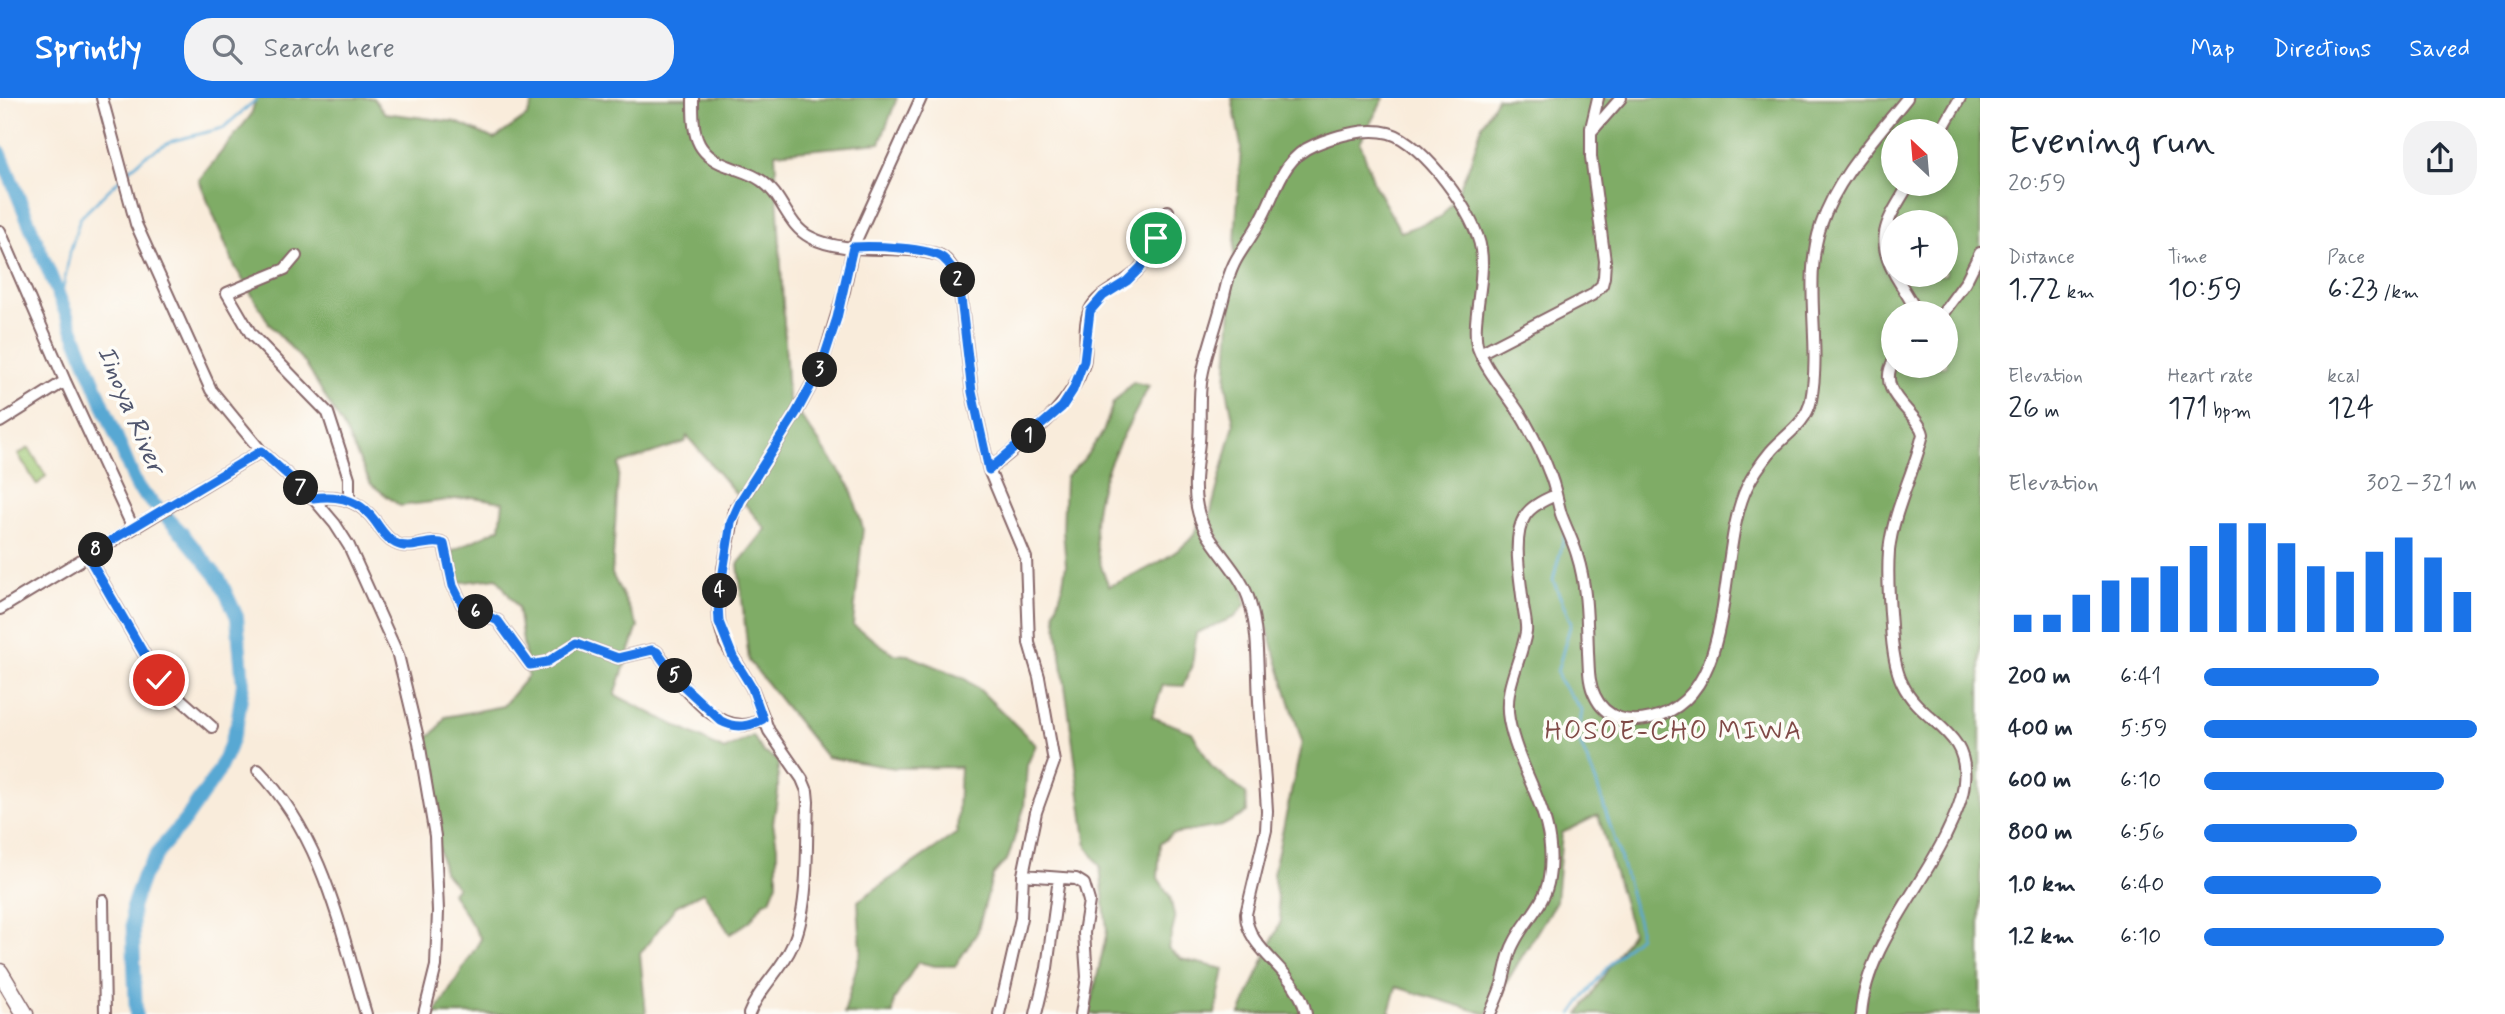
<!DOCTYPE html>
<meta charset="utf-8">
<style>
:root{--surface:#fff;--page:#f2f2f3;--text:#1f2937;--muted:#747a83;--accent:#1a73e8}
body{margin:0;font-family:Mynerve,sans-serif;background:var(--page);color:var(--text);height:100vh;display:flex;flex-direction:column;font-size:26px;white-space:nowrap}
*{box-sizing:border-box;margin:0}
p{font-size:23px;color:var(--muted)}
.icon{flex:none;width:38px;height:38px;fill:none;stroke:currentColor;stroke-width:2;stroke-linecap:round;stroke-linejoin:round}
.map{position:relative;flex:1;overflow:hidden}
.panel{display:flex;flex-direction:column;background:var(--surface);width:525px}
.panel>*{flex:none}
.needle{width:46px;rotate:334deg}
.tools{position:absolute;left:1881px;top:21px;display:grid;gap:14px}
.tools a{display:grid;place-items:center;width:77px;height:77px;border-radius:50%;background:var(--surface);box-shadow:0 4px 10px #0003;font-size:35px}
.pin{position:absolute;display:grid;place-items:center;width:60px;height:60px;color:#fff;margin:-30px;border:4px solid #fff;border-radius:50%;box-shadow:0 2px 7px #0007}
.km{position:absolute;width:35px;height:35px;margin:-18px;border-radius:50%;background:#222;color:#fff;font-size:19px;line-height:35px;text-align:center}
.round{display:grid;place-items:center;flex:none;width:74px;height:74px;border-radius:28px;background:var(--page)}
.headline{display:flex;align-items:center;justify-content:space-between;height:119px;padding:0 28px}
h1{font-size:38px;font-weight:600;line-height:52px}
.figures{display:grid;grid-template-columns:repeat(3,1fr);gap:10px;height:119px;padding:7px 28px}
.figures div{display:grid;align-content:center}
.figures b{font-size:30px;font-weight:600}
.figures small{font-size:19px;font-weight:400}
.figures p{font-size:19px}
.chart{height:196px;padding:14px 28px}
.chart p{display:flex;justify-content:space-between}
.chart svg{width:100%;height:126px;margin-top:7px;stroke:var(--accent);stroke-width:6}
ul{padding:0 28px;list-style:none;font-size:23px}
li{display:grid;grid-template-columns:112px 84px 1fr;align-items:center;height:52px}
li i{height:18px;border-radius:9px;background:var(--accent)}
header{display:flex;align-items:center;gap:42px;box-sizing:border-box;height:98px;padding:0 35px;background:var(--accent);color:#fff}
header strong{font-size:33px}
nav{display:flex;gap:38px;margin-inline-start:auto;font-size:24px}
.search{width:490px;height:63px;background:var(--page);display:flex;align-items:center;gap:18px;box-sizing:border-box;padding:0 24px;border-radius:28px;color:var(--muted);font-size:26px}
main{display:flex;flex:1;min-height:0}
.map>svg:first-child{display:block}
.green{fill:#9fc874;stroke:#747450;stroke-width:2}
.forest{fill:#7fac66;stroke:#646648;stroke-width:2;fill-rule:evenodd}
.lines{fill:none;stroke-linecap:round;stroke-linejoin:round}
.stream{stroke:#59a8d3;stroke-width:2.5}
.river{stroke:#59a8d3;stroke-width:14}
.minor-casing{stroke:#876769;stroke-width:14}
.highway-casing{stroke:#876769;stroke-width:19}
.minor{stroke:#fff;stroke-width:10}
.highway{stroke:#fff;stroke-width:16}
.route-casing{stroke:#fff;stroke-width:14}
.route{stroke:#1a73e8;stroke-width:9}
.labels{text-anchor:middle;stroke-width:7;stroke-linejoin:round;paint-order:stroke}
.water-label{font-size:26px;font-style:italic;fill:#50566e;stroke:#fdfcf7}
.neighbourhood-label{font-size:26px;letter-spacing:2px;fill:#804a47;stroke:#fdfcf7}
</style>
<header>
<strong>Sprintly</strong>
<div class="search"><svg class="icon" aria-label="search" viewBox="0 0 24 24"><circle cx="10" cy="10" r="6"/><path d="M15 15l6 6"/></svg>Search here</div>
<nav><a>Map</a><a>Directions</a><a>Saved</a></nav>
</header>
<main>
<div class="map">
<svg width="1980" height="916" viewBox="0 0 1980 916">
<rect width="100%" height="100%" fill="#fdfcf7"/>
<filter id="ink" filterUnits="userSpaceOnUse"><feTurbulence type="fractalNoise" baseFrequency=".0143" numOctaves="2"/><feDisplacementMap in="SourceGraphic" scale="14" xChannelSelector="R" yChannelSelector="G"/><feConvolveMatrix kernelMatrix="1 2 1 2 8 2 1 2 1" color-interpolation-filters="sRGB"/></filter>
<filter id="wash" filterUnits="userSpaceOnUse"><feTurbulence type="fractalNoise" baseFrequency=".00686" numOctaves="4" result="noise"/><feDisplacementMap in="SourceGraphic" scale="28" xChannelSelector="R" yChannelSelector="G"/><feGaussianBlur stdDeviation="1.57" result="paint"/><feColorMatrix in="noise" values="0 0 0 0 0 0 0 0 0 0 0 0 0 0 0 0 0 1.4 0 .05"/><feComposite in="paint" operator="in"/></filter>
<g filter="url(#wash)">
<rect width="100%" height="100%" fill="#f9ecdb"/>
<path class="green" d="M29,350L46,378L37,387L18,356Z"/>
<path class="forest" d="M256,0H373L385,15L456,24L494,41L527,18L535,0H897L880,45L775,55L788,300L850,388L863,430L853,527L894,556L908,557L965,581L980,592L1036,647L1027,667L1024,710L1008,760L993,777L977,835L955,868H935L918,864L894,902L893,916H844L861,852L858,803L957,735L960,669L895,670L826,659L749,563L738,466L766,431L687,338L685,344L619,366L612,476L638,528L615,597L724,652L753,638L763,654L778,662V694L773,725L777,748V785L770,802L763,805L750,823L730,836L703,794L676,808L640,856L646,916H435L481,841L452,795L457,789L444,774L431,716L432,680L423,642L437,632L445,619L503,608L528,578L518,510L497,480L457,485L452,453L500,430L503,404L472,399L400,408L371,386L345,332L305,265L270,227L234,167L199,82L251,17Z
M1232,0H1384L1360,44L1375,88L1401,134L1441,119L1454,102L1470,66L1482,27L1497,0H1980V916H1579L1632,834L1598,717L1562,735L1556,803L1487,916L1396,889L1389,914L1391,916H1240L1281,823L1273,776L1302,644L1268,532L1241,484L1246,506L1235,519L1196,535L1192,569L1183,588L1163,587L1152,619L1192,634L1212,669L1246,696L1247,715L1222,728L1172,736L1160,746L1158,780L1170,799L1175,822L1168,850L1181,861L1224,871L1215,916H1089L1107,833L1100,768L1087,749L1055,514L1062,491L1066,467L1063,433L1065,380L1083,362L1103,334L1113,305L1133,284L1149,288C1116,354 1072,412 1109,488C1132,479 1182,456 1195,435C1198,431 1199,424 1200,419L1237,476L1209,421L1234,326L1226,286L1241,48ZM1894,33H1946V86H1894ZM1894,124H1946V177H1894ZM1894,215H1946V268H1894Z"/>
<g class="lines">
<path class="stream" d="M127,74L145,58L172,43L223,30L258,0
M61,201L70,154L80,120L120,81
M1565,436L1553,482L1571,525L1557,574L1560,583L1582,613L1578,640L1596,684L1620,758L1639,828V838C1612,861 1592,887 1572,916"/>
<path class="river" d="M0,54L137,389L181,434L220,482L237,519L243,586L237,626L229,650L218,674L186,721L162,749L143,778L132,809L136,916"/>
</g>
</g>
<g filter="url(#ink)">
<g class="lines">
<defs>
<path id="minor" d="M102,0L136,126L211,292L261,353L313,400L335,426L349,448L398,557L419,644L435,738L438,813L436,868L424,916
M693,0C693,33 693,56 728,68C740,73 751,75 762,83C783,98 787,127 810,139C842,156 885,148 920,153C926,154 935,155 941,158C950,163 955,174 959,183L972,294L989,372L1026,460L1029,545L1039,579L1054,664L1036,714L1023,777L1021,820L999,916
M1941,33L1960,0
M1591,34L1621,0
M0,133L65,283L133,430
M296,158L285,171L227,195L251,236L328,315L349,380V402
M1894,175C1873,136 1890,120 1909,86
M1895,177L1918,215
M1943,215L1965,185L1980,155
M1480,255L1592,197L1602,187L1604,179L1605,163L1591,59V30L1598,0
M0,324L65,283
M989,372C1025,341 1069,313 1084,266C1088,249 1082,228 1090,212C1099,193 1126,187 1139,171C1152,155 1160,132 1168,113
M313,400C335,397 353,400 369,416C379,426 383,439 395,445C411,454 428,440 444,446L453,488L462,506L498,523L530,567L547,564L577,545L618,560L652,552L657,554C680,583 719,647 763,621
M87,457L159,582L212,629
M0,511L261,353
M258,672C323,739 340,830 366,916
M1023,777L1076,781L1084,786L1089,803L1084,835L1087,879L1081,916
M103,802L105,916
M749,916C759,890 781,873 792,848C810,811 806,746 808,704L807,693L802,681L769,633L752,590L725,545L719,524L718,506L722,476L735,412L796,315L821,269L844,193L853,149L921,0
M1036,916L1047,870L1059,780
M1306,916C1299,873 1246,853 1246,816L1266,732L1267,713C1265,676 1261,639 1259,603C1257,570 1259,536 1250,505C1240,468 1204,447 1197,409C1192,388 1197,365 1199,344C1201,322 1198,300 1202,278C1207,250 1219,222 1225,193C1233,158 1243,154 1259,125C1276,97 1280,61 1314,47C1335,38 1366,29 1389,35C1423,44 1477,118 1481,152C1486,182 1470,226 1478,250C1488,277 1511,299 1525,324C1534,340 1543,357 1549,374C1555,387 1557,402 1561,416C1566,430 1573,443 1577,457C1587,488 1587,522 1588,555C1589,569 1588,585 1595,598C1605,620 1628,626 1651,620C1741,599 1715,455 1747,389C1753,376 1762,364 1771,353C1786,336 1806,326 1811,302C1822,245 1802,183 1821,127C1837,79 1876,39 1907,0
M1490,916C1494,906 1499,896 1502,886C1506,873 1507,857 1514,845C1525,822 1545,807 1549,780C1559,718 1520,679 1509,622C1503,590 1521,564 1526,534C1527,525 1524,516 1523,507C1521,483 1511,439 1525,418C1531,408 1546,401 1556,397
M1861,916C1866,851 1917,796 1945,739C1953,722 1963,703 1964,684C1970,631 1921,626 1902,585C1894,568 1892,547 1891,528C1889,504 1887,478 1889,453C1893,413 1914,375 1923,336C1918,313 1874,296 1894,262"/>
<path id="highway" d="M0,874L25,916"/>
</defs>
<use href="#minor" class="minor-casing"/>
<use href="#highway" class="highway-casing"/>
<use href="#minor" class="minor"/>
<use href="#highway" class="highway"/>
</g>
</g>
<g class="lines" filter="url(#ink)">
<defs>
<path id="route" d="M159,582L87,457L261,353L313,400C335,397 354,400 369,416C379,426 383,439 395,445C411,454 428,440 444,446L453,488L462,506L498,523L530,567L547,564L577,545L618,560L652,552L657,554L678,583L721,623C736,631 749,629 763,621L752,590L733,559L719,524L718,506L731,424L741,402L796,315L821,269L837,220L853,149C872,148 929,149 943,160C951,167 955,174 959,183L972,294L989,372L1062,309L1073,292L1084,263L1090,213L1103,198L1127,183L1141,169L1156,140"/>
</defs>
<use href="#route" class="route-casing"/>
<use href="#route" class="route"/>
</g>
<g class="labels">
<g class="water-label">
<text transform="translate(132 311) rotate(67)" y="9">Iinoya River</text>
</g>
<g class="neighbourhood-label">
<text x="1674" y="641">HOSOE-CHO MIWA</text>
</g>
</g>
</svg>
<div class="tools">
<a><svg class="needle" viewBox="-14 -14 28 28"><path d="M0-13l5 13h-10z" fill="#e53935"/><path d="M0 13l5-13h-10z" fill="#747a83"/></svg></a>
<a>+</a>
<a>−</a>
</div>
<div class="pin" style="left:1156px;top:140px;background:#1e9e55"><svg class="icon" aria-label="arrive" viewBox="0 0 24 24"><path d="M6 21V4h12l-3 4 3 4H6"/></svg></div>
<div class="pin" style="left:159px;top:582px;background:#d93025"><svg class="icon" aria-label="check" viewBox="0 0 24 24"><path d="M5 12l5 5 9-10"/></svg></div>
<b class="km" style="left:1029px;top:338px">1</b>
<b class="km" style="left:958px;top:182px">2</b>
<b class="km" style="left:820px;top:272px">3</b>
<b class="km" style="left:720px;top:493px">4</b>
<b class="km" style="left:675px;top:578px">5</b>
<b class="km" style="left:476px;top:514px">6</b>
<b class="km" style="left:301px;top:390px">7</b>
<b class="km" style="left:96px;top:452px">8</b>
</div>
<section class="panel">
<div class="headline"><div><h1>Evening run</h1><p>20:59</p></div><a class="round"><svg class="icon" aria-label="share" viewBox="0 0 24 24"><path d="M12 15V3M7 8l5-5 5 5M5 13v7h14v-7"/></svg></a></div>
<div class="figures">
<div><p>Distance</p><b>1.72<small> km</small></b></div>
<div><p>Time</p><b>10:59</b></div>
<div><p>Pace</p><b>6:23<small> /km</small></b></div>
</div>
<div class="figures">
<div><p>Elevation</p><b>26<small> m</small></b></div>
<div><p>Heart rate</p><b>171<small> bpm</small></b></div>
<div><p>kcal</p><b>124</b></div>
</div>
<div class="chart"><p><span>Elevation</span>302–321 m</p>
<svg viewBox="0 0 160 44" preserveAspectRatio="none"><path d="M5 44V38M15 44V38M25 44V31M35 44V26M45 44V25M55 44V21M65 44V14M75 44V6M85 44V6M95 44V13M105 44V21M115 44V23M125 44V16M135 44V11M145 44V18M155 44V30"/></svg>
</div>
<ul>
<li><b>200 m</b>6:41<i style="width:64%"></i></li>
<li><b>400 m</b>5:59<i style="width:100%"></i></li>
<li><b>600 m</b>6:10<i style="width:88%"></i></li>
<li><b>800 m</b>6:56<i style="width:56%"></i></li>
<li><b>1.0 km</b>6:40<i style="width:65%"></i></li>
<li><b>1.2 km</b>6:10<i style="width:88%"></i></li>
</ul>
</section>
</main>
